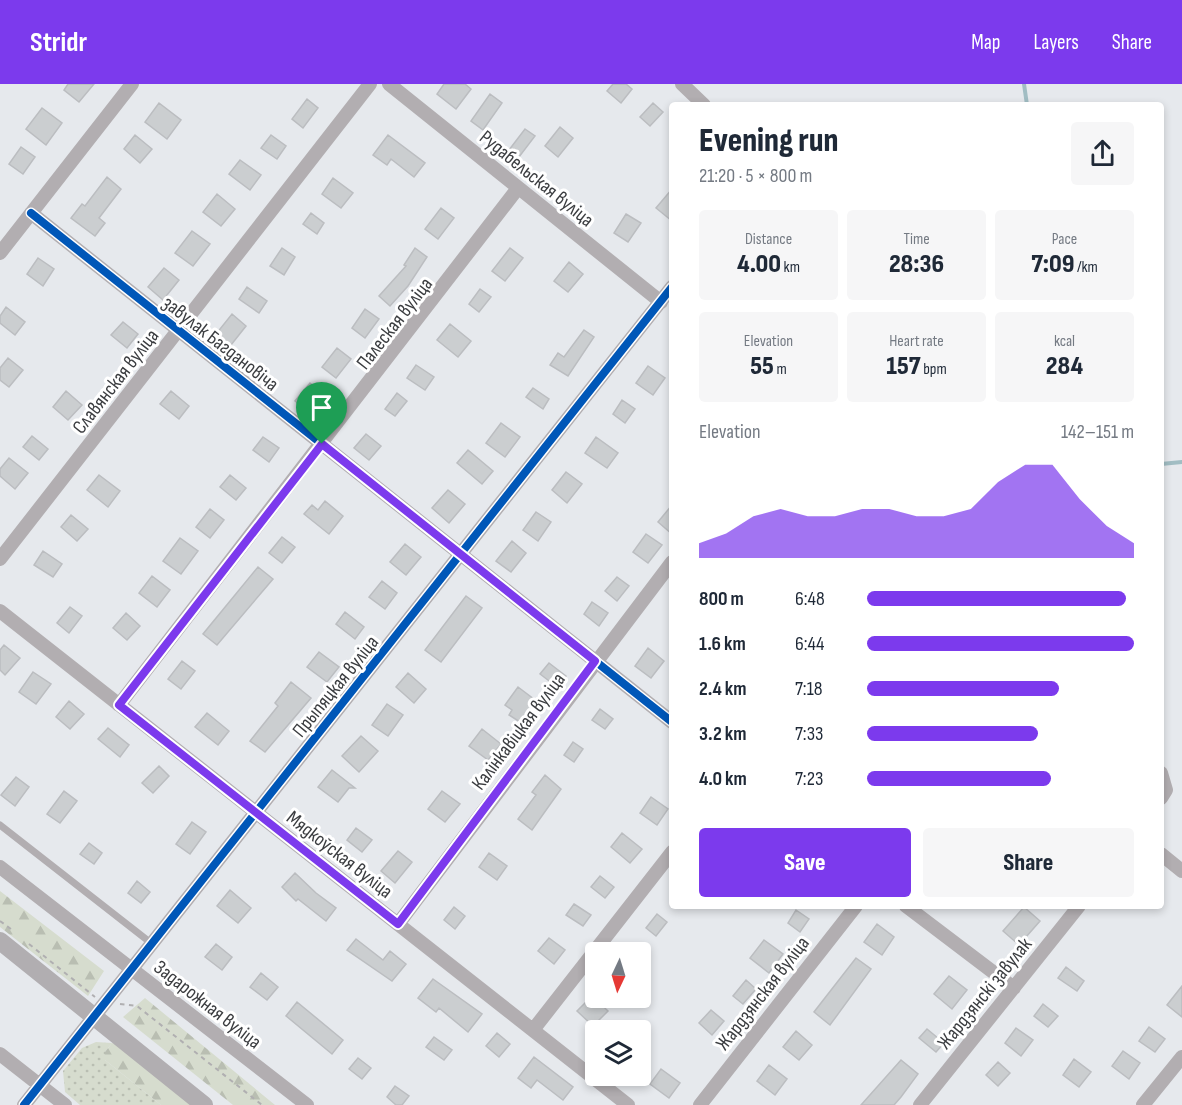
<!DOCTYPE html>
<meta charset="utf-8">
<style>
:root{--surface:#fff;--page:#f6f6f7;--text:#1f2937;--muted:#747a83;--accent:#7c3aed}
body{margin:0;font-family:"Sofia Sans Condensed",sans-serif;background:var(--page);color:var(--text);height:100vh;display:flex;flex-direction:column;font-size:22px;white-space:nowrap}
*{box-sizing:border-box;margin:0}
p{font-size:20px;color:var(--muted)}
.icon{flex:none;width:33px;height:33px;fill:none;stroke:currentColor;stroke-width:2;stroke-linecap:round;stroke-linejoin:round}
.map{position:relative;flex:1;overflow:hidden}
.details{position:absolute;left:669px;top:18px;width:495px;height:807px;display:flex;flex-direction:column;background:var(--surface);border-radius:6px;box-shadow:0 3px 9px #0003}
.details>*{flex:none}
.needle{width:39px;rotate:184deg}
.fabs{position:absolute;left:585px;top:858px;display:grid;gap:12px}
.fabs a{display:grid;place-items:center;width:66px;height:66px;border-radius:6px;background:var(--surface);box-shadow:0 3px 9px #0003;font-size:30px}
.pin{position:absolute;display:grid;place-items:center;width:51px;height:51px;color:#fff;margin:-62px -26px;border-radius:50% 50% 50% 0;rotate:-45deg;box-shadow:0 0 6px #0007}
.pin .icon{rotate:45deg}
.round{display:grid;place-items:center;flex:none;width:63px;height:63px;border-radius:6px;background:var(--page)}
.overview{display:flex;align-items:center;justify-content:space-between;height:102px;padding:0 30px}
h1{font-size:33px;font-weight:800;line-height:45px}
.figures{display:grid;grid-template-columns:repeat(3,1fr);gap:9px;height:102px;padding:6px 30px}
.figures div{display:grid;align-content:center;border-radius:6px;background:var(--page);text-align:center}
.figures b{font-size:26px;font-weight:800}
.figures small{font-size:16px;font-weight:400}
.figures p{font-size:16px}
.chart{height:168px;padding:12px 30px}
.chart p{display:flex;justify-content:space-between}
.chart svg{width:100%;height:108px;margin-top:6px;fill:var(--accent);opacity:.7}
.cta{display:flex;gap:12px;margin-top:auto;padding:12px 30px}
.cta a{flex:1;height:69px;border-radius:6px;background:var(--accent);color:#fff;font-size:24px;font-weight:800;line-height:69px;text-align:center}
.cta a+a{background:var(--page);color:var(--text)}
ul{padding:0 30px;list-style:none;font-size:20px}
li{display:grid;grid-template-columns:96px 72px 1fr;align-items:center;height:45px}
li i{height:15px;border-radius:8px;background:var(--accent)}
header{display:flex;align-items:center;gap:36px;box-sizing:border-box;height:84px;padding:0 30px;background:var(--accent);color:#fff}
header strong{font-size:28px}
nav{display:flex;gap:33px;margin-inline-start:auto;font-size:21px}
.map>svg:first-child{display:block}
.grass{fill:url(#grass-dots)}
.forest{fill:url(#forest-firs)}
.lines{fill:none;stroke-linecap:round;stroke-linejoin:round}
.stream{stroke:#a1bdc3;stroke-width:4}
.building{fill:#cbced0;stroke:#bbbdc0;stroke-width:1.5}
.path{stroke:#b0afb1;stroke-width:2;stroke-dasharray:4.5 4.5;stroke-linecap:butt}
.service{stroke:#b2aeb1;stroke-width:7}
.minor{stroke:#b2aeb1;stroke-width:14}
.secondary{stroke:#b1aeb1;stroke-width:18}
.cycleway-casing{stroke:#fff;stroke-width:11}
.cycleway{stroke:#0057b8;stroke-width:8}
.route-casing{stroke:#fff;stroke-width:12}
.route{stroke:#7c3aed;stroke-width:8}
.labels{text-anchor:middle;stroke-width:6;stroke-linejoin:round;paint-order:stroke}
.street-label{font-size:20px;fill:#3b3d40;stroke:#fff}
</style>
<header>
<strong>Stridr</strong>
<nav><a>Map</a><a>Layers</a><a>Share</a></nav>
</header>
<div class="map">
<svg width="1182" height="1021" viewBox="0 0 1182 1021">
<defs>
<pattern id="grass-dots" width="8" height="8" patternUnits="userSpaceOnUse" patternTransform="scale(1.5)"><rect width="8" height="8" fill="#d6dcce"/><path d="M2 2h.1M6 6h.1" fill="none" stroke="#b9beb2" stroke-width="1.8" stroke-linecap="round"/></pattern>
<pattern id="forest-firs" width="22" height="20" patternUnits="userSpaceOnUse" patternTransform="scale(1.5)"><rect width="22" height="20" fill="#d6dcce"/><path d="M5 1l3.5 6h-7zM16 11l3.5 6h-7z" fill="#b9beb2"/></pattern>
</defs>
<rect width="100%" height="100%" fill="#e6e9ed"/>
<path class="grass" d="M96,958L112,959L105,968V976L161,1021H80L65,1008L63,987L82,964Z"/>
<path class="forest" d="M0,807L104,887L88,912L0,843Z
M145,914L275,1021H233L123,933Z
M112,959L118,961L192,1021H161L105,976V968Z"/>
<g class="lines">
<path class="stream" d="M1024,0L1027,21
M1161,380L1182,378"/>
</g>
<path class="building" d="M68,0H94L79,18L64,6Z
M444,0H465L471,5L456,25L437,10Z
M613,0H626L632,5L621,19L607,7Z
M490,10L502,19L483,46L471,37Z
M307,15L318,24L303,44L292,35Z
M159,19L181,36L167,55L145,38Z
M653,19L663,28L650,42L640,33Z
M42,24L62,39L46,61L26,45Z
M560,43L573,54L558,73L545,62Z
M525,45L535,52L519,73L509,66Z
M135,51L152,65L140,79L124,65Z
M271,51L286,62L277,75L261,64Z
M388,51L425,79L414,93L391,75L387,81L373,71Z
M21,63L35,73L23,90L9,80Z
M240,76L261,91L250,106L229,90Z
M107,93L121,105L99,134L105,139L95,152L71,134L82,120L85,122Z
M333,94L353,109L341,124L322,110Z
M672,105V137L656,124Z
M217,110L235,125L221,142L203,128Z
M441,124L454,134L438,155L425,145Z
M311,129L324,139L317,150L303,140Z
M626,130L641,139L628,158L614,149Z
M192,147L210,160L193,182L175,169Z
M282,164L295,173L284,191L270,182Z
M415,164L427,173L408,202L390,222L379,212L406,182L404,181Z
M510,164L523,174L505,197L492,187Z
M38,174L54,185L43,202L27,190Z
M569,178L583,190L568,208L554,197Z
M164,184L179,196L163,216L148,203Z
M247,203L267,217L259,229L239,215Z
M480,205L491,213L479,228L469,220Z
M6,223L25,238L15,251L0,239V232Z
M365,225L379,235L365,254L352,244Z
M232,230L246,242L231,261L216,250Z
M123,238L138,250L127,264L111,251Z
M450,240L471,257L458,273L437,256Z
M584,246L594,253L568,292L550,281L558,269L564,273Z
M337,264L351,275L336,294L322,283Z
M8,274L23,286L9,303L0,296V284Z
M416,281L434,293L425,306L407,294Z
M648,282L665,294L653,311L636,299Z
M310,299L323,310L309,328L295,317Z
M533,304L549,315L543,325L526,313Z
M66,307L82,321L68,336L53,323Z
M171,307L189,322L179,335L160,320Z
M397,309L407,317L395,332L385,325Z
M622,316L635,325L625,339L613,330Z
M501,339L520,353L505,373L486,359Z
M366,350L381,362L369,376L354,364Z
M32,352L48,365L39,376L23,363Z
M263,353L279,364L269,378L253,366Z
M596,353L618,369L607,384L585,369Z
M468,366L493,387L482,400L457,379Z
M9,374L28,389L15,405L0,392V385Z
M566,388L582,400L567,419L552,406Z
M99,391L120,407L108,423L87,406Z
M230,391L246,404L236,416L220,403Z
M448,406L465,420L449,439L432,424Z
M325,417L343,432L329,450L304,430L312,421L318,426Z
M672,421V450L658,438Z
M210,425L224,436L210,454L196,443Z
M536,428L551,438L538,457L523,446Z
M71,431L88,445L77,457L61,443Z
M646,450L662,461L648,479L633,468Z
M282,453L295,463L282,479L269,469Z
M180,454L198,467L181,490L163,477Z
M512,457L526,469L511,488L496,477Z
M405,460L421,473L406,491L390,478Z
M43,467L62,480L53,493L34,481Z
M258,483L273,495L217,561L203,550Z
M152,492L170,506L157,523L139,509Z
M617,493L629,502L617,517L605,507Z
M382,497L397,509L385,525L369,513Z
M466,512L482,524L441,578L425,566Z
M592,518L608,529L599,542L584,530Z
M70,523L82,532L69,549L57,539Z
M345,528L364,543L355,555L336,540Z
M126,529L140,542L127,556L113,544Z
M4,561L20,574L5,591L0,586V566Z
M648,564L664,577L651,594L635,582Z
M319,568L339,583L327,598L307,583Z
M182,577L195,587L181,605L168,595Z
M549,579L566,592L557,603L540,590Z
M33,588L51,600L36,620L19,608Z
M408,589L426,605L414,619L396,603Z
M291,598L311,614L265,668L250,657L278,622L275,619Z
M518,603L539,619L523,640L509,631L512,626L505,621Z
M69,617L84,630L70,645L56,633Z
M387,620L403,631L388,652L372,641Z
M600,625L613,635L605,645L592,636Z
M207,629L229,647L218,661L195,643Z
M108,644L129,661L120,673L98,655Z
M482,645L501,660L488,676L469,662Z
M361,652L378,667L359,688L342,672Z
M573,658L583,665L574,678L564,671Z
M159,682L169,692L153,709L142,699Z
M332,686L355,704H349L338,718L318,703Z
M545,691L561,705L532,746L518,735L536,711L532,708Z
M16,693L29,703L15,722L1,711Z
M64,707L77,717L60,739L47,730Z
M442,707L460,720L445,738L428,725Z
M651,713L668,725L657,741L640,729Z
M192,738L206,748L190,770L176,760Z
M356,744L372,756L362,768L347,756Z
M622,749L642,765L630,779L611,763Z
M89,759L102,769L94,780L80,770Z
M398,767L412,778L395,799L381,787Z
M489,769L507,782L497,796L479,783Z
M295,789L316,809L336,824L326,837L298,815L296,817L282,803Z
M600,792L614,803L605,814L591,803Z
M137,797L150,808L141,819L128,809Z
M230,806L251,824L238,839L217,822Z
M574,820L591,831L583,842L566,831Z
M454,823L465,832L455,845L444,836Z
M1024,823L1040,837L1019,861L1003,847Z
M796,826L809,835L800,848L788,839Z
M657,830L667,838L656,852L646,844Z
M877,840L894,853L882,871L864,858Z
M549,854L565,866L554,880L538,867Z
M356,855L383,876L390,867L406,880L392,897L347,866Z
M764,856L783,870L769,889L750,874Z
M216,860L232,873L222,886L205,873Z
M856,874L871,885L830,941L814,928Z
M1066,883L1084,897L1077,907L1058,894Z
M261,889L278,903L267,916L250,903Z
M949,892L967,906L952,925L934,910Z
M433,895L482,930L468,948L439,924L436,928L418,914Z
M746,896L756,905L743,920L733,912Z
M1182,902V933L1167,921Z
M592,912L608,927L593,942L577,927Z
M297,918L343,956L332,970L286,932Z
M1043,920L1058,932L1048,943L1034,932Z
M711,926L724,937L712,951L699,939Z
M1149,943L1165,955L1155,968L1139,957Z
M1016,944L1033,956L1021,972L1005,959Z
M927,945L944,959L936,968L919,954Z
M796,947L812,961L799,976L783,963Z
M497,949L510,960L499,973L486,962Z
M434,953L452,966L444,976L426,963Z
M1123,967L1140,979L1129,995L1112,982Z
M534,973L573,1003L563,1016L537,996L531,1004L518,994Z
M358,974L371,984L362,995L349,985Z
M1074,975L1091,988L1079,1003L1063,991Z
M901,976L918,990L901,1013L894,1021H861Z
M998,978L1010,989L998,1002L986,991Z
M769,981L787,995L775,1011L757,997Z
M661,985L680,999L669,1014L650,1000Z
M395,1002L409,1012L402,1021H396L387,1013Z"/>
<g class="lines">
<path class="path" d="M0,837L11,845
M29,860L95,913
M120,920L137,922L262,1021"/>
<path class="service" d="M0,741L151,859"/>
<path class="minor" d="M389,0L661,218
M682,0L704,21
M31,129L672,638
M0,169L132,0
M0,475L370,0
M0,527L628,1021
M119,621L518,104
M1161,689L1166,706L1161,714
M1161,770L1182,787
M0,783L307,1021
M906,822L1014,904
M398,840L672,478
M533,946L672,768
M0,970L65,1021
M24,1021L672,203
M700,1021L856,822
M920,1021L1079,822
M1143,1021L1182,973"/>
<path class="secondary" d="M0,857L204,1021"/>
<defs>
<path id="cycleway" d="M31,129L672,638
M24,1021L672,203"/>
</defs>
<use href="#cycleway" class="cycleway-casing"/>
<use href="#cycleway" class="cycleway"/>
</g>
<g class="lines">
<defs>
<path id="route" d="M322,360L595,577L398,840L119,621Z"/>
</defs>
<use href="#route" class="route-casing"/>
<use href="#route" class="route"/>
</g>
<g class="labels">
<g class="street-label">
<text transform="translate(537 94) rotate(39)" y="7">Рудабельская вуліца</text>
<text transform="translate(394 239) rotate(-52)" y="7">Палеская вуліца</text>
<text transform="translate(221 259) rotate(38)" y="7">завулак Багдановіча</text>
<text transform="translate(115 297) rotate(-52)" y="7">Славянская вуліца</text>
<text transform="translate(335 602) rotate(-51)" y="7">Прыпяцкая вуліца</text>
<text transform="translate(518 647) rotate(-53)" y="7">Калінкавіцкая вуліца</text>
<text transform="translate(340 770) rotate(38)" y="7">Мядкоўская вуліца</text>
<text transform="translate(762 909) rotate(-52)" y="7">Жардзянская вуліца</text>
<text transform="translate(984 909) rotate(-51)" y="7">Жардзянскі завулак</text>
<text transform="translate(208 920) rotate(38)" y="7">Задарожная вуліца</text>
</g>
</g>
</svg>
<div class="fabs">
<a><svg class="needle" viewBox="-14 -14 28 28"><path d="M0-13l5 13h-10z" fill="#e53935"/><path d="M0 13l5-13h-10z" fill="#747a83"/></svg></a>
<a><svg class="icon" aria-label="layers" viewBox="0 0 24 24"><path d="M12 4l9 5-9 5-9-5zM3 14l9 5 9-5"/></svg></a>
</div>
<div class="pin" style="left:322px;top:360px;background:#1e9e55"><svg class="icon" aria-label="arrive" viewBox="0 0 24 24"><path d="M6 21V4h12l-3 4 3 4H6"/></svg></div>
<section class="details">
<div class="overview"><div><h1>Evening run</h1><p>21:20 · 5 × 800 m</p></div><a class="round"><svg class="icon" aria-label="share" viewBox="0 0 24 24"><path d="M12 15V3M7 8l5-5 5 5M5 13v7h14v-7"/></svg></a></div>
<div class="figures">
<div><p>Distance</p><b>4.00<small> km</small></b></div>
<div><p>Time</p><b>28:36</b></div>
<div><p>Pace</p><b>7:09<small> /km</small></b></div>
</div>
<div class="figures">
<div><p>Elevation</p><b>55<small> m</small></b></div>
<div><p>Heart rate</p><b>157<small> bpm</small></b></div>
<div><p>kcal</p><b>284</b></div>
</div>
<div class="chart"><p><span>Elevation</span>142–151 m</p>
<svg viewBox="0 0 160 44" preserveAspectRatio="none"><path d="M0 44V38L10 34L20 27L30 24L40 27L50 27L60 24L70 24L80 27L90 27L100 24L110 13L120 6L130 6L140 20L150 31L160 38V44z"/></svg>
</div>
<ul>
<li><b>800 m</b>6:48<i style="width:97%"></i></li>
<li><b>1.6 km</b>6:44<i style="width:100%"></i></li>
<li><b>2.4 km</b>7:18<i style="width:72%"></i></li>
<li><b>3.2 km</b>7:33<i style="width:64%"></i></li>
<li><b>4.0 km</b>7:23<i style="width:69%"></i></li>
</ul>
<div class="cta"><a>Save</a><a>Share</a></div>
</section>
</div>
